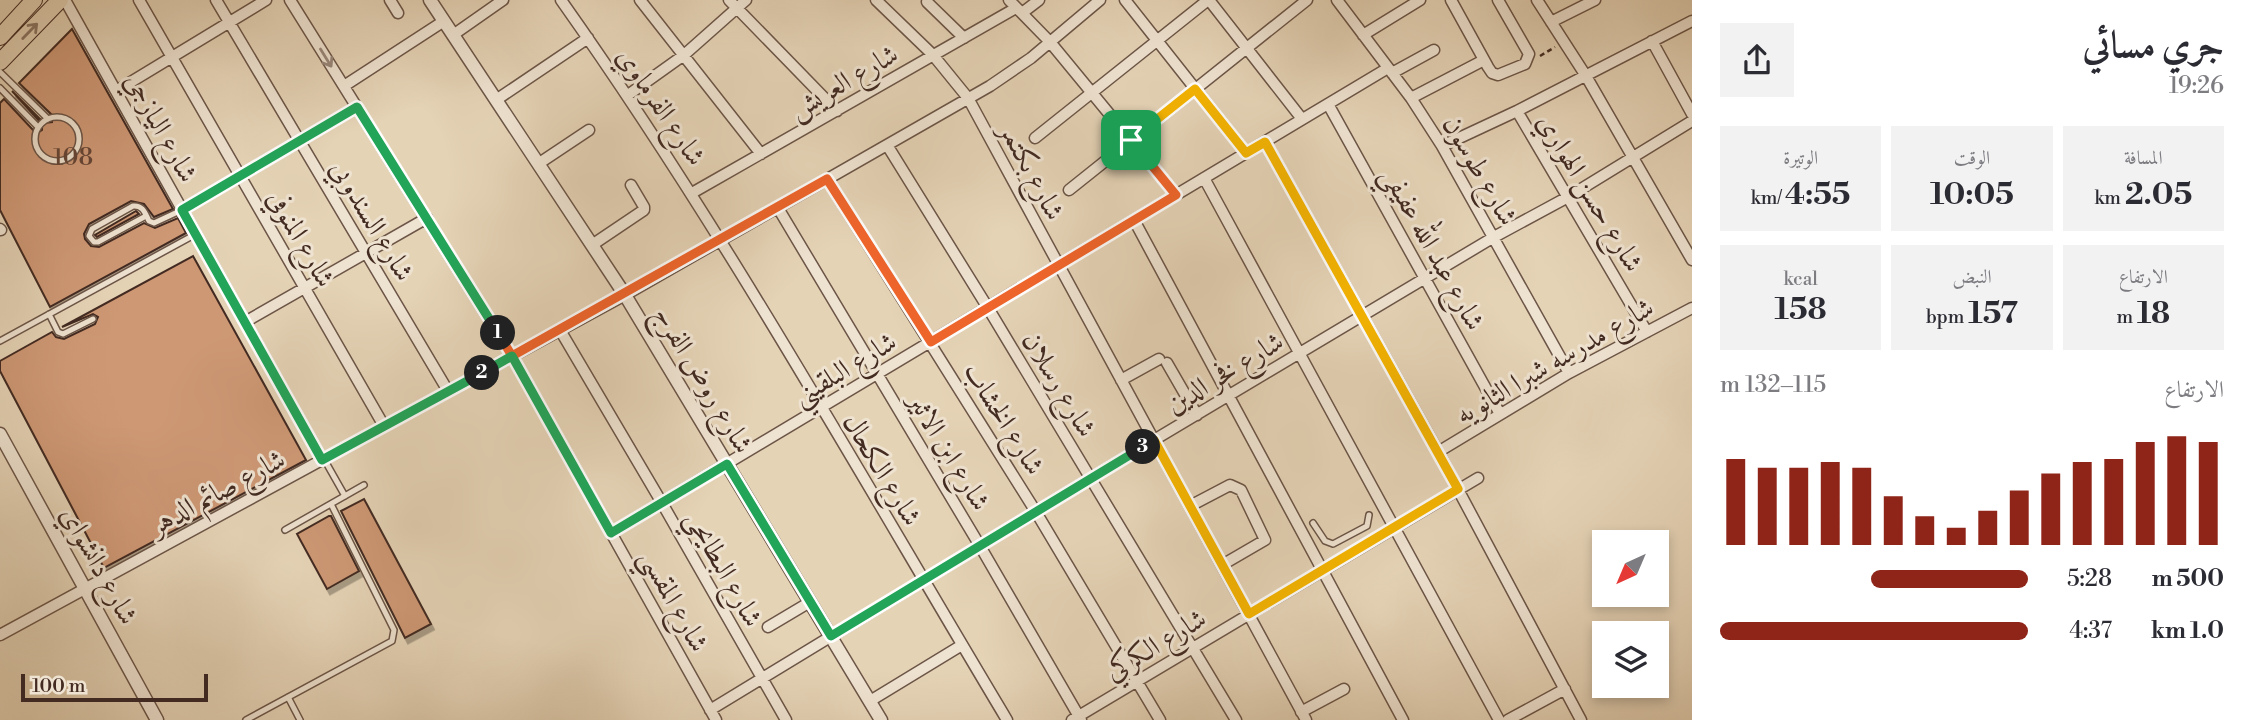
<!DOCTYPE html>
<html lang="ar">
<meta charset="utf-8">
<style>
:root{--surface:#fff;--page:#f2f2f3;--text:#2b2b33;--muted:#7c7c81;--accent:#8f2418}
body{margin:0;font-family:"Libre Bodoni",Amiri,serif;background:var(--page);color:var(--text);direction:rtl;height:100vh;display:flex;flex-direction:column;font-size:26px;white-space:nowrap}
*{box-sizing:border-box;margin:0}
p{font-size:23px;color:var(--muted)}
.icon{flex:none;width:38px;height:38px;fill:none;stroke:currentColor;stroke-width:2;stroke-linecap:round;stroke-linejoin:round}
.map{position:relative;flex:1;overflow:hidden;direction:ltr}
.drawer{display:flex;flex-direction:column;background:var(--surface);width:560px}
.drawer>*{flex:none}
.needle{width:46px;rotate:224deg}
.controls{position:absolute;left:1592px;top:530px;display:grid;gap:14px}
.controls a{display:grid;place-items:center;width:77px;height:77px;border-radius:0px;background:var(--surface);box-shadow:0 4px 10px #0003;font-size:35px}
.scale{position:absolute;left:21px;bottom:18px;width:187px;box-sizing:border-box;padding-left:7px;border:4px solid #432b22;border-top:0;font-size:19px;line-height:24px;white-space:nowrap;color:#432b22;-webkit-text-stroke:5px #eee2d0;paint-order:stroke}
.pin{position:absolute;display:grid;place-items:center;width:60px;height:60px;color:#fff;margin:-30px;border-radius:14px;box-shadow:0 4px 10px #0006}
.km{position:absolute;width:35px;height:35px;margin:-18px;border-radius:50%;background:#222;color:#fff;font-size:19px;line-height:35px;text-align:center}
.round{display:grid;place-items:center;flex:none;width:74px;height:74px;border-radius:0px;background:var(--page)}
.head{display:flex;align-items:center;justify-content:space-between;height:119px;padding:0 28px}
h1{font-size:38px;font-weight:700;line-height:52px}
.figures{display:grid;grid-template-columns:repeat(3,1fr);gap:10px;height:119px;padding:7px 28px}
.figures div{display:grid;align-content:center;border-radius:0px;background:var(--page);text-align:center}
.figures b{font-size:30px;font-weight:700}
.figures small{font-size:19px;font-weight:400}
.figures p{font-size:19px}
.chart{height:196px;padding:14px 28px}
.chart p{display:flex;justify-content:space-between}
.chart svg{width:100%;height:126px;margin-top:7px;stroke:var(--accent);stroke-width:6}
ul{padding:0 28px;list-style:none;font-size:23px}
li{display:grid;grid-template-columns:112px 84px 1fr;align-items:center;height:52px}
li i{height:18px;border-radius:9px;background:var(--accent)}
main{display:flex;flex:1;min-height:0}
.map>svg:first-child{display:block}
.building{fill:#ce9874;stroke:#432b22;stroke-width:2;filter:url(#shadow)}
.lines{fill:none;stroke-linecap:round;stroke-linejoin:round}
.service-casing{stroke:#6c5547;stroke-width:8}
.minor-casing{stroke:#6c5547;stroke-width:13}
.tertiary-casing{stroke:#6c5547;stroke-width:15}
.primary-casing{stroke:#432b22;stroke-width:18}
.path{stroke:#432b22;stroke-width:2.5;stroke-dasharray:5 3.5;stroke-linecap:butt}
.service{stroke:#eee2d0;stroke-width:5}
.minor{stroke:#eee2d0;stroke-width:10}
.tertiary{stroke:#eee2d0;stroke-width:12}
.primary{stroke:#e5d3b6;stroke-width:16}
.oneway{stroke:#8c7765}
.oneway2{stroke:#988679}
.split-1-casing{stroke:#fff;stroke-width:14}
.split-2-casing{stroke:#fff;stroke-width:14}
.split-3-casing{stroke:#fff;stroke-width:14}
.split-4-casing{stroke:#fff;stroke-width:14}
.split-1{stroke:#f0652b;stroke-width:9}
.split-2{stroke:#22a559;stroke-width:9}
.split-3{stroke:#22a559;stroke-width:9}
.split-4{stroke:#f5b400;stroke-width:9}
.labels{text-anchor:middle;stroke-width:6;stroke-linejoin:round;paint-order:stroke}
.number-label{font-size:24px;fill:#664636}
.street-label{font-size:28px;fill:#432b22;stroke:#eee2d0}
</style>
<main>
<section class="drawer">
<div class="head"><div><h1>جري مسائي</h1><p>19:26</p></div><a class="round"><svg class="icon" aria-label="share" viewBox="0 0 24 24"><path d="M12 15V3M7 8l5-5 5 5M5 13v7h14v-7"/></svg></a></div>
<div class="figures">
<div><p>المسافة</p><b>2.05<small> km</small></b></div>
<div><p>الوقت</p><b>10:05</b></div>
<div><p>الوتيرة</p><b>4:55<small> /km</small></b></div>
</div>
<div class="figures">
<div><p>الارتفاع</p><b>18<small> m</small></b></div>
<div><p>النبض</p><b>157<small> bpm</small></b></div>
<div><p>kcal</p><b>158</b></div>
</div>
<div class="chart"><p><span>الارتفاع</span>115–132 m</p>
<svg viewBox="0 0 160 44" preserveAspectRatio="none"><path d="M5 44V14M15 44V17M25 44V17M35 44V15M45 44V17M55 44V27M65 44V34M75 44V38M85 44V32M95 44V25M105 44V19M115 44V15M125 44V14M135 44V8M145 44V6M155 44V8"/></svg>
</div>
<ul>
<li><b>500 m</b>5:28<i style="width:51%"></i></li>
<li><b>1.0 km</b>4:37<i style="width:100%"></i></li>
</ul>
</section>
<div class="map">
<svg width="1692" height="720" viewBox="0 0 1692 720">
<defs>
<filter id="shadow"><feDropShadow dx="3" dy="5.5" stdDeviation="0" flood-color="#0004"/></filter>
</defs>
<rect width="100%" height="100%" fill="#e5d3b6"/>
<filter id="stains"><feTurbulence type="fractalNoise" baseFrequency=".00286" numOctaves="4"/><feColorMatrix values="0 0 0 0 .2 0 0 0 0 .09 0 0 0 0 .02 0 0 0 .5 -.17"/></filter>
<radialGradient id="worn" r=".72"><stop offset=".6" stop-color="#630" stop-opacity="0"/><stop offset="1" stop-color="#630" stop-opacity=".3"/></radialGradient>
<path class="building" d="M72,29L173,209L154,217L144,204L131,201L89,224L84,234L85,239L91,246L99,247L144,223L155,228L178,218L186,233L50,307L0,210V103L4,99L34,131L39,132L42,130V124L12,91L44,123L52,122V115L19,83Z
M136,211L139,214L97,237L95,235Z
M193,256L306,460L104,568L0,371V361L52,332L56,337L64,339L95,324L98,317L93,314L62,327Z
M364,499L431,624L405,638L341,511Z
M329,516H331L359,571L327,589L297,534Z"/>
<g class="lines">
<defs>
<path id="service" d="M0,72L48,119
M0,88L38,127
M35 139a22 22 0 1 1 44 0a22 22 0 1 1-44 0Z
M146,216L98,242H94L89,236L92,229L133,206C143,205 145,213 149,221L154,223L182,210
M49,314L58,332L63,334L93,319
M0,341L196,234
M324,459L345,496
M1313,523L1325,541L1333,544L1367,526L1369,515
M285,530L364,485
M288,697L300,720
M246,720L392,641L394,630L331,504"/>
<path id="minor" d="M65,0L322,460
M139,0L384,426
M216,0L448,391
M290,0L512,356L716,720
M390,0L398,13
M561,0C724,230 862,478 1007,720
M640,0L761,154
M729,0L837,111
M876,0L933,55L968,98L1306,720
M1009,0L1050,42L1176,195
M1125,0L1246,153
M1209,0L1302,119
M1337,0L1411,98L1442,146L1569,373
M1451,0L1488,67L1492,73L1498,75L1525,64L1529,54L1498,0
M1537,0L1586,76L1692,260
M927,2L964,38
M1022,13L1039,0
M1551,22L1595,0
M453,35L503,0
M1363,35L1420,0
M1652,41L1692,114
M1392,73L1434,50
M344,86L444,21
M116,91L266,0
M628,95L684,55L746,0
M1411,98L1484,60
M496,100L588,38
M1328,104L1500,414
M1517,111L1647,332
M1035,138L1208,0
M1265,142L1438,452L1581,720
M887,145L988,308L1236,720
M1442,146L1517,111L1692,21
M538,164L589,130
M1204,178L1499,720
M827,179L1036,512L1160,720
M1069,190L1307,0
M692,193L1016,8
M778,208L980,546L1081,720
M182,210L357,107
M1134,220L1403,720
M0,229L1,230
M592,245L644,210V207L631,185
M245,322L427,218
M560,330L662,503L786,720
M1167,363L1197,415
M1121,380L1159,359
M1438,452L1569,373L1692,308
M1190,506L1230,485L1241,490L1265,540L1222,565
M611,533L1388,68
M768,627L810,602
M0,635L625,295L990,86L1031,58L1100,0
M870,701L962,645
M710,710L1154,440L1494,237L1568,197L1692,121
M1301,712L1344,689
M1072,720L1478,478
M1508,720L1565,689"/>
<path id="tertiary" d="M430,0L625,295L881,720
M0,434L157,720"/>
<path id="primary" d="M0,37L34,0
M0,62L60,0"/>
</defs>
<use href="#service" class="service-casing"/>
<use href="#minor" class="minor-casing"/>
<use href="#tertiary" class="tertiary-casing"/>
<use href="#primary" class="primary-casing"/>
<path class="path" d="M1540,56L1555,47"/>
<use href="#service" class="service"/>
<use href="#minor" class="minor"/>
<use href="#tertiary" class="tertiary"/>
<use href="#primary" class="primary"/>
</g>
<defs><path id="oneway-shaft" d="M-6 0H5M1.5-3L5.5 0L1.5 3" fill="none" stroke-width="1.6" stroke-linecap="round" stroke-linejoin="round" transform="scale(1.75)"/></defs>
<use class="oneway" href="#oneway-shaft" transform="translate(30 31) rotate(-46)"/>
<use class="oneway2" href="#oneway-shaft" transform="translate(326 58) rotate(58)"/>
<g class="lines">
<defs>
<path id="split-1" d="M498,333L512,356L827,179L931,342L1176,195L1131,140"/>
<path id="split-2" d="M482,373L322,460L182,210L357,107L498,333"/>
<path id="split-3" d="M482,373L512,356L611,533L727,464L831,636L1143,447"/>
<path id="split-4" d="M1131,140L1195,89L1246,153L1265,142L1458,489L1249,614L1154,440L1143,447"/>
</defs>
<use href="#split-1" class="split-1-casing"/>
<use href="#split-2" class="split-2-casing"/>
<use href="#split-3" class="split-3-casing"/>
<use href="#split-4" class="split-4-casing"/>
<use href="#split-1" class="split-1"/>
<use href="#split-2" class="split-2"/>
<use href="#split-3" class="split-3"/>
<use href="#split-4" class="split-4"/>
</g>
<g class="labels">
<g class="number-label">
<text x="73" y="165">108</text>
</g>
<g class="street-label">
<text transform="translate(843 81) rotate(-30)" y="10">شارع العريش</text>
<text transform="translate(662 106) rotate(56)" y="10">شارع الفرماوي</text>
<text transform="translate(162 127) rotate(61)" y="10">شارع اليازجي</text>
<text transform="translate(1481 170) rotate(60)" y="10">شارع طوسون</text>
<text transform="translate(1033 171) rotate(62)" y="10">شارع بكتمر</text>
<text transform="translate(1591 192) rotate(59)" y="10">شارع حسن الهواري</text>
<text transform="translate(373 220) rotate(59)" y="10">شارع السندوبي</text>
<text transform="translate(302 238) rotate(60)" y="10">شارع المنوفي</text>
<text transform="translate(1434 248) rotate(61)" y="10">شارع عبد الله عفيفي</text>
<text transform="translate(1554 360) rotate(-30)" y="10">شارع مدرسه شبرا الثانويه</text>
<text transform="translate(844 368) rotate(-31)" y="10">شارع البلقيني</text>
<text transform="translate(1224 372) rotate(-31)" y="10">شارع فخر الدين</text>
<text transform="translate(704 379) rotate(59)" y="10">شارع روض الفرج</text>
<text transform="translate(1060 384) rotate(59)" y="10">شارع رسلان</text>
<text transform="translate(1005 418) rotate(58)" y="10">شارع الخشاب</text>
<text transform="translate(950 451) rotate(59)" y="10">شارع ابن الاثير</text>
<text transform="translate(883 469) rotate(59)" y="10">شارع الكحال</text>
<text transform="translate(217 491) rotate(-28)" y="10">شارع صائم الدهر</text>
<text transform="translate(100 565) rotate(61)" y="10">شارع دانشواي</text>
<text transform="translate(725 568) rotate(61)" y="10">شارع البطايحي</text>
<text transform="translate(675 600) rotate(61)" y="10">شارع المقسي</text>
<text transform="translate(1155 644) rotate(-31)" y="10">شارع الكركي</text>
</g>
</g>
<rect width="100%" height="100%" filter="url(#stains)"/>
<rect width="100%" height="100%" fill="url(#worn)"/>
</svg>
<div class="controls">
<a><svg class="needle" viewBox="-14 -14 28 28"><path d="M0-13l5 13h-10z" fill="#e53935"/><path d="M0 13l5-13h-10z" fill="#7c7c81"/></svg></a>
<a><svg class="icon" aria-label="layers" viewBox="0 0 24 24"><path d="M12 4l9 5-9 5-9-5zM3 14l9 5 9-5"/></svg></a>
</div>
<div class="scale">100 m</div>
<div class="pin" style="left:1131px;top:140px;background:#1e9e55"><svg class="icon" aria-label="arrive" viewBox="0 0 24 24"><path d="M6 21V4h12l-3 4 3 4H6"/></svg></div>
<b class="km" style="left:498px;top:333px">1</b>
<b class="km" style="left:482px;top:373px">2</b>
<b class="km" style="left:1143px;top:447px">3</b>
</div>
</main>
